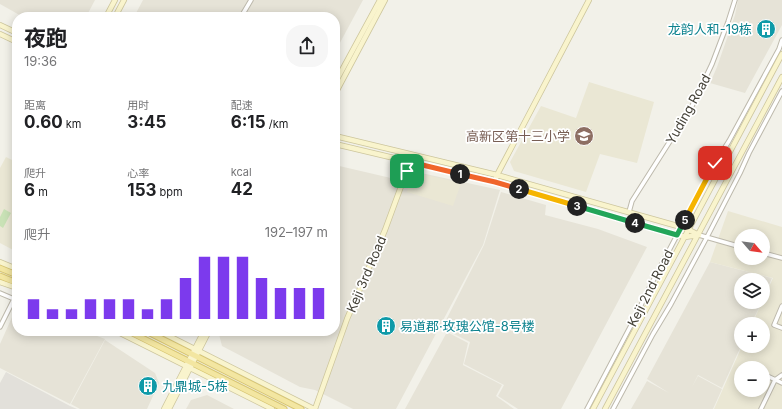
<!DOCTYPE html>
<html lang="zh">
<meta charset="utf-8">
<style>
:root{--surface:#fff;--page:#f6f6f6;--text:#202124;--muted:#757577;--accent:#7c3aed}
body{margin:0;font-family:Inter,"Noto Sans SC",sans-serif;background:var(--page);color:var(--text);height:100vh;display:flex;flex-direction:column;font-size:15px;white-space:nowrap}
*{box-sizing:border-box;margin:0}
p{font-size:13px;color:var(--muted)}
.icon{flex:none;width:22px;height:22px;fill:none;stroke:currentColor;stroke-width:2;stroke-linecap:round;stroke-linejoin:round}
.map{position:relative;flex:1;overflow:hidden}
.side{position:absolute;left:12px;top:12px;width:328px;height:324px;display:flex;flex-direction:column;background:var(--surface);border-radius:16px;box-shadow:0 2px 10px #0003}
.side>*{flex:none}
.needle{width:26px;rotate:118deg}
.fabs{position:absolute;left:734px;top:229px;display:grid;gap:8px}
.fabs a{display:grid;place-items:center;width:36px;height:36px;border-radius:50%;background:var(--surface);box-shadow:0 2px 10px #0003;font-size:20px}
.pin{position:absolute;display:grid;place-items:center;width:34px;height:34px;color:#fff;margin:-17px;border-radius:8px;box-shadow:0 2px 6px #0006}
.km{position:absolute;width:20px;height:20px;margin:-10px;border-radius:50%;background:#222;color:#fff;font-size:11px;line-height:20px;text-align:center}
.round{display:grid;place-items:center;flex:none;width:42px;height:42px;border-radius:16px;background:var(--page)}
.head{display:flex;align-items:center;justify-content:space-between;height:68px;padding:0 12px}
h1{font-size:22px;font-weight:700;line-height:30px}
.stats{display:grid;grid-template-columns:repeat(3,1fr);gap:6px;height:68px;padding:4px 12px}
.stats div{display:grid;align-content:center}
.stats b{font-size:17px;font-weight:700}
.stats small{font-size:11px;font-weight:400}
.stats p{font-size:11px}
.chart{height:112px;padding:8px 12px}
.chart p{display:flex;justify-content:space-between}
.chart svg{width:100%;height:72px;margin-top:4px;stroke:var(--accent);stroke-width:6}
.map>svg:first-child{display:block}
.residential{fill:#e6e3d7}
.industrial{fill:#e2e0da}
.education{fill:#eae7d4;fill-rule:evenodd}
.green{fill:#c9e2b6}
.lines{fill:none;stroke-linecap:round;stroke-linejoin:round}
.street-casing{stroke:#bdb9ac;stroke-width:5.5}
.secondary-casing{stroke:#cdc69d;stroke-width:6}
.primary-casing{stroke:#d7c573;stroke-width:7}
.street{stroke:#fff;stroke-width:3.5}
.secondary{stroke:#f9f4cd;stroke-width:4.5}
.primary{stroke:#f3e6a1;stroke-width:5}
.split-1-casing{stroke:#fff;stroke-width:8}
.split-2-casing{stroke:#fff;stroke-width:8}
.split-3-casing{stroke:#fff;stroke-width:8}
.split-4-casing{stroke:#fff;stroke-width:8}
.split-5-casing{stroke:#fff;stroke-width:8}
.split-6-casing{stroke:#fff;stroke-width:8}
.split-1{stroke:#f0652b;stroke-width:5}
.split-2{stroke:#f0652b;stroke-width:5}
.split-3{stroke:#f5b400;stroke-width:5}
.split-4{stroke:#22a559;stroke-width:5}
.split-5{stroke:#22a559;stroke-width:5}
.split-6{stroke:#f5b400;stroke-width:5}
.labels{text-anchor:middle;stroke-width:3.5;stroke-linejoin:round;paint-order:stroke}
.culture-label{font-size:13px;fill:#0d838f;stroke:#fff;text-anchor:start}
.street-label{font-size:13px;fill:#454238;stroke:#fff}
.education-label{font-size:13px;fill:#785e54;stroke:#fff;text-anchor:end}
</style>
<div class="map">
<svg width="782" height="409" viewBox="0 0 782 409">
<rect width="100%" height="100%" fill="#f2f1e9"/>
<path class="residential" d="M0,0H95L86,17H23L0,4Z
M143,0H363L335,52V17H134Z
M738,0H782V25L745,93L710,83L717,67L735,15Z
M335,165L408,182L421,173L500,190L483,245L396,409H353L315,390L300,387L222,346L219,334L220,331H335Z
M501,192L546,205L545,215L598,229L647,247L561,409H518L498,396L504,385L464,364L470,342L442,328L484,245Z
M710,262L772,278L763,299V280H741V302H762L751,324H741V346L722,388L698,375L692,387L698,376L722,389L713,409H631L647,381L669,393L647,379Z
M17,306V331H84L105,339L70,404L0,368V344Z
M447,332L468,343L463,365L502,385L496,396L514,409H405Z
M105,340L155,373L159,383L147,409H80L71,404Z
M207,395L234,409H186L191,400Z"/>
<path class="industrial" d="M6,372L70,406L77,409H0V383Z"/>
<path class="education" d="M589,82L654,102L637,163L600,154L586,192L514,171L510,162L541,106L576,118Z
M6,157L14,161H17V252L0,243V168Z
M422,174L461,183L453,206L407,192L410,182Z
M728,211L782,227V409H714L742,346H763V324H752L762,302H763V300L773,278L710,262ZM741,236H763V258H741ZM741,368H763V390H741Z"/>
<path class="green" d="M4,209L11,213L3,228L0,226V217Z"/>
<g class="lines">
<defs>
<path id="street" d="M241,17L251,0
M629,212L632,201L691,108L712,64L728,22L735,0
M699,235L741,247
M763,253L782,258
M0,293L14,299L0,327
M782,306L774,325L782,328
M763,374L782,383
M587,409L638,312L645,296L715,163L729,141L779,49L782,40
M613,409L653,334L671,304L707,237L740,173L749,153L782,91
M761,409L775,380L782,375"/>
<path id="secondary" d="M106,17L115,0
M115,17L124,0
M0,25L17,33
M0,34L17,42
M335,83L380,0
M335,94L385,0
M335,136L497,175L681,227L689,230L699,235
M335,144L495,182L685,237L699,235
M495,182L497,175L589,0
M0,262L17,269
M0,282L17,288
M116,331L272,409
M159,331L314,409
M164,409L204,331
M169,409L209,331
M315,409L347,319L385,230L410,162
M593,409L782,54
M605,409L782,77"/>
<path id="primary" d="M0,268L17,275
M0,276L17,283
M128,331L284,409
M146,331L301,409"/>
</defs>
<use href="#street" class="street-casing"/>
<use href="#secondary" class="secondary-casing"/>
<use href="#primary" class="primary-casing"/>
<use href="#street" class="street"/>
<use href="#secondary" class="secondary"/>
<use href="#primary" class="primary"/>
</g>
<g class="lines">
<defs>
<path id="split-1" d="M407,171L410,162L460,174"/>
<path id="split-2" d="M460,174L495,182L519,189"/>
<path id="split-3" d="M519,189L577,206"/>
<path id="split-4" d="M577,206L635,223"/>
<path id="split-5" d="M635,223L677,235L685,220"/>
<path id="split-6" d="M685,220L715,163"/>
</defs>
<use href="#split-1" class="split-1-casing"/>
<use href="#split-2" class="split-2-casing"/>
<use href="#split-3" class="split-3-casing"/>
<use href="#split-4" class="split-4-casing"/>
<use href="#split-5" class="split-5-casing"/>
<use href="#split-6" class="split-6-casing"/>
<use href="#split-1" class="split-1"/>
<use href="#split-2" class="split-2"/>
<use href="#split-3" class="split-3"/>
<use href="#split-4" class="split-4"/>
<use href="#split-5" class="split-5"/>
<use href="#split-6" class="split-6"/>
</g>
<defs>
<symbol id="building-disc" viewBox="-11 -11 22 22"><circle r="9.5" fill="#0f9aa8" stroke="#fff"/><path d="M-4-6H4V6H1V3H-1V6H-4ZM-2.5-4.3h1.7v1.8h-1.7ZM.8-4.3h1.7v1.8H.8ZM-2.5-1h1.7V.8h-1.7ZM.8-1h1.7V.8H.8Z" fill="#fff"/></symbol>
<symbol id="school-disc" viewBox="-11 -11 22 22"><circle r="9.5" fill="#8d6e63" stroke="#fff"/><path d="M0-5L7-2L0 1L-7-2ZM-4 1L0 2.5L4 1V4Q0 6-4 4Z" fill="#fff"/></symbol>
</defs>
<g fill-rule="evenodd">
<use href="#building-disc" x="755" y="18" width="22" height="22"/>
<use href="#school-disc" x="573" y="125" width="22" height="22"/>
<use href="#building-disc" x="375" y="315" width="22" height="22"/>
<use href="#building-disc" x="137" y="375" width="22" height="22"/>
</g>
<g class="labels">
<g class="culture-label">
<text x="752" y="34" text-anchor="end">龙韵人和-19栋</text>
<text x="400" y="331">易道郡·玫瑰公馆-8号楼</text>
<text x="162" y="391">九鼎城-5栋</text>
</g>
<g class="street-label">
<text transform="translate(688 109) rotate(-61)" y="5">Yuding Road</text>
<text transform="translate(366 274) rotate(-67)" y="5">Keji 3rd Road</text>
<text transform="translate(650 288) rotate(-63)" y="5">Keji 2nd Road</text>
</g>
<g class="education-label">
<text x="570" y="141">高新区第十三小学</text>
</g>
</g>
</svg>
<div class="fabs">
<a><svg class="needle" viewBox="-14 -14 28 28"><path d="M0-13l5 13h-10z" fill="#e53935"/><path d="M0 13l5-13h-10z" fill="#757577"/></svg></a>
<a><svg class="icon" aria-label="layers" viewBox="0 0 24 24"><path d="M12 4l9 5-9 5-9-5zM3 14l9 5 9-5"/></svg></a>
<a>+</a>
<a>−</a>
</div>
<div class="pin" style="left:407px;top:171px;background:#1e9e55"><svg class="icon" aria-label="arrive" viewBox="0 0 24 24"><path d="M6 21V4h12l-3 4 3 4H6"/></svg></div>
<div class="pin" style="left:715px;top:163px;background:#d93025"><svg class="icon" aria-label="check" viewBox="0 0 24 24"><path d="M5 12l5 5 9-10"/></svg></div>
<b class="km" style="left:460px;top:174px">1</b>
<b class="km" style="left:519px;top:189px">2</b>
<b class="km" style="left:577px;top:206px">3</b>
<b class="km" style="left:635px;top:223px">4</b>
<b class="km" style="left:685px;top:220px">5</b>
<section class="side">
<div class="head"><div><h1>夜跑</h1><p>19:36</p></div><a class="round"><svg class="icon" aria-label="share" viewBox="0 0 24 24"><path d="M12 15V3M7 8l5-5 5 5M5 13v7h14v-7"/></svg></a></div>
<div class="stats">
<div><p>距离</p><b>0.60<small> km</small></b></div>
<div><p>用时</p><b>3:45</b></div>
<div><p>配速</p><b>6:15<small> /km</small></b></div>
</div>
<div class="stats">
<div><p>爬升</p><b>6<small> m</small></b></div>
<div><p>心率</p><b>153<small> bpm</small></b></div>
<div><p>kcal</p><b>42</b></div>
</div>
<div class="chart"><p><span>爬升</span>192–197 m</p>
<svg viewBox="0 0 160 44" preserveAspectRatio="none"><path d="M5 44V32M15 44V38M25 44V38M35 44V32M45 44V32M55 44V32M65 44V38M75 44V32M85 44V19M95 44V6M105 44V6M115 44V6M125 44V19M135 44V25M145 44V25M155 44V25"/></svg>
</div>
</section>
</div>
